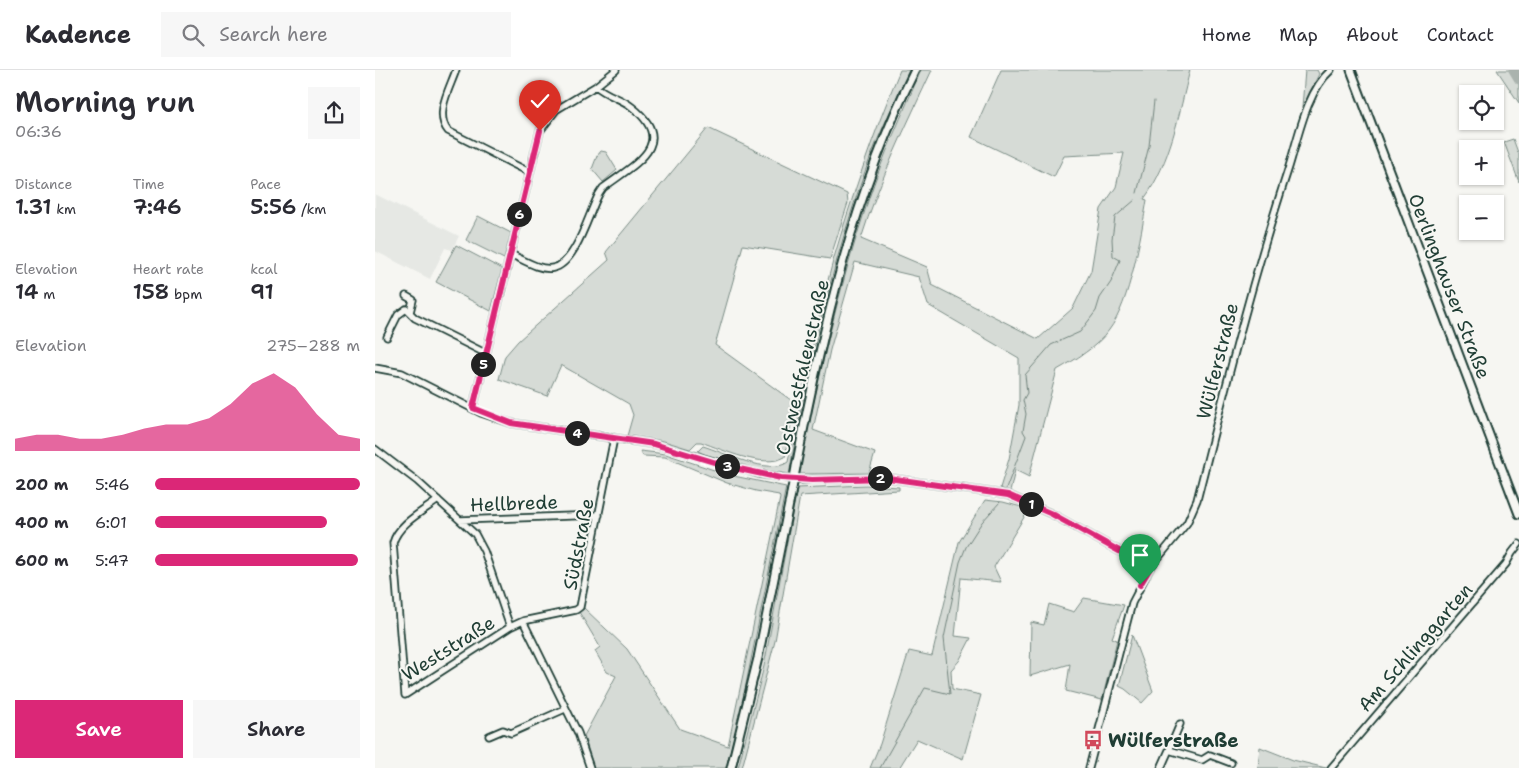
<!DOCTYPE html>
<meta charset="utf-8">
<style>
:root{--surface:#fff;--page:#f7f7f7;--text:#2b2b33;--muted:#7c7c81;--line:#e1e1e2;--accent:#db2777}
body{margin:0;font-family:"Shantell Sans",sans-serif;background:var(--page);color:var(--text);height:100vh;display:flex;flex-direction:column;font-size:19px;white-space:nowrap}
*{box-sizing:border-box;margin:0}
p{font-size:16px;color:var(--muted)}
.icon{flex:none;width:28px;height:28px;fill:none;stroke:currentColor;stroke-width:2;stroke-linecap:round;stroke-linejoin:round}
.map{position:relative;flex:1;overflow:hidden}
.details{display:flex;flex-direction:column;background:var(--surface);width:375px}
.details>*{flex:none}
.controls{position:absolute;left:1084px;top:15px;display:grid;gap:10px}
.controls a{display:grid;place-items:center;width:45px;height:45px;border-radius:0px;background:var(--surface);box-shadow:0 1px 4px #0004;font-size:25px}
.pin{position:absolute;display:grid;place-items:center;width:42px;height:42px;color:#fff;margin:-51px -21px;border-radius:50% 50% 50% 0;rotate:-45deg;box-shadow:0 0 5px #0007}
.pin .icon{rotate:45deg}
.km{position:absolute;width:25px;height:25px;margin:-12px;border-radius:50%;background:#222;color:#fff;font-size:14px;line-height:25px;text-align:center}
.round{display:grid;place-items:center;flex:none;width:52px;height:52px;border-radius:0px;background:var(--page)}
.head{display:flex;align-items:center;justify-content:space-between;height:85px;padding:0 15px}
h1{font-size:28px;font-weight:600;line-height:38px}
.stats{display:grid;grid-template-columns:repeat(3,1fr);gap:8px;height:85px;padding:5px 15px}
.stats div{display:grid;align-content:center}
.stats b{font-size:21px;font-weight:600}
.stats small{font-size:14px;font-weight:400}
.stats p{font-size:14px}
.chart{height:140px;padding:10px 15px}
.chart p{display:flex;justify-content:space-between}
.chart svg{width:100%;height:90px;margin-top:5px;fill:var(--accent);opacity:.7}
.action{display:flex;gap:10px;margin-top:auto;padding:10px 15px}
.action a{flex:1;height:58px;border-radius:0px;background:var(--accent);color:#fff;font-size:20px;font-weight:600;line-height:58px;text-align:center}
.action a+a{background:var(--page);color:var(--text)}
ul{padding:0 15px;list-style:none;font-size:16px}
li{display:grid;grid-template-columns:80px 60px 1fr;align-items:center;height:38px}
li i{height:12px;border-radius:6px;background:var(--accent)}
header{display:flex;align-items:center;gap:30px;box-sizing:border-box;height:70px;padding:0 25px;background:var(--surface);border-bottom:1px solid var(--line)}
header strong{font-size:24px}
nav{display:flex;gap:28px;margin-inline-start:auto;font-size:18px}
.search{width:350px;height:45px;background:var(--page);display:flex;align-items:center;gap:12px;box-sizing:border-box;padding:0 18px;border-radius:0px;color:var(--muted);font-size:19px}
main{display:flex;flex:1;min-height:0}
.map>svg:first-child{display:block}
.built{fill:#e6e8e4}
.green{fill:#d6dbd6;stroke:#7a8c85}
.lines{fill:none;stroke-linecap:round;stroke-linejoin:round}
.stream{stroke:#72847d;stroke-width:1}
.river{stroke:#aab3ae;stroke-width:9}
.minor-casing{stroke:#1f3d34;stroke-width:9}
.major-casing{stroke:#1f3d34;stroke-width:11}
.minor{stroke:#f6f6f2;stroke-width:5.5}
.major{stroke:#f6f6f2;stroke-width:7}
.major-bridge-casing{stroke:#1f3d34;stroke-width:11;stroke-linecap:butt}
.major-bridge{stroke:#f6f6f2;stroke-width:7}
.route-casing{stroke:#fff;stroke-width:10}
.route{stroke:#db2777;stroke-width:6}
.labels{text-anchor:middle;stroke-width:4;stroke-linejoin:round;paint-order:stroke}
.street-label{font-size:19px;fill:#1f3d34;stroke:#f6f6f2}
.poi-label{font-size:19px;font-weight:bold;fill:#1f3d34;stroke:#f6f6f2;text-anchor:start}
</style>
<header>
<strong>Kadence</strong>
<div class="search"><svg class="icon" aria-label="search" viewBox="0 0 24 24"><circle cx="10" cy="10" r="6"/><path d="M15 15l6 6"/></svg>Search here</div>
<nav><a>Home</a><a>Map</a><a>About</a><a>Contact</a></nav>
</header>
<main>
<section class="details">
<div class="head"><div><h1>Morning run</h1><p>06:36</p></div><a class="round"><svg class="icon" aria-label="share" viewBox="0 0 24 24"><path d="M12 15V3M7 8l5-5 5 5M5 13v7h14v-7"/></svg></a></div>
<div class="stats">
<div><p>Distance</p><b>1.31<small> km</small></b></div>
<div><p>Time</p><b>7:46</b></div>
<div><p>Pace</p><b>5:56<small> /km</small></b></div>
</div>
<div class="stats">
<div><p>Elevation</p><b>14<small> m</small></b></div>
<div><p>Heart rate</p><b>158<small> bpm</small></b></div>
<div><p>kcal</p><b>91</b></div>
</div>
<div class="chart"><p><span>Elevation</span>275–288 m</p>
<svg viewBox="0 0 160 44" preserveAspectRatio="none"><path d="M0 44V38L10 36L20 36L30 38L40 38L50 36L60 33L70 31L80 31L90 28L100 21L110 11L120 6L130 13L140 26L150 36L160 38V44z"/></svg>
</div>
<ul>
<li><b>200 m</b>5:46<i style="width:100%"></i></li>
<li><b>400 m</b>6:01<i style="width:84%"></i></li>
<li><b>600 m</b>5:47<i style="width:99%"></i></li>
</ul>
<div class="action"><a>Save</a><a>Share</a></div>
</section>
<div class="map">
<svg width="1144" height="698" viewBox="0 0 1144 698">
<rect width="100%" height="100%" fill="#f6f6f2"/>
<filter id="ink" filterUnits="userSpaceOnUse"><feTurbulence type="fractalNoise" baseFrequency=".02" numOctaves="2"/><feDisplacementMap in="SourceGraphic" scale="10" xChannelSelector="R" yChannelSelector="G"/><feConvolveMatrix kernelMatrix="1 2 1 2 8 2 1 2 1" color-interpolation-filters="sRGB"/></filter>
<g filter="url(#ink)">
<path class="built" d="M0,124L84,166L77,180L70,178L55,209L0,181Z"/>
<path class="green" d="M525,0H534C517,38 498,76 485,116C453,209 431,307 414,405C386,401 347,395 323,381L328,376C348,382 395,406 413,392C427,325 440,257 458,191C477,126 499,62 525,0Z
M546,0H557C531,56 504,111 486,169L552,197L557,215L663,269L698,238L716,201L726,139L741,117L749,83L689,86L679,107L596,67L626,0H815C804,43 796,92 769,129L772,130C766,165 755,233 734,260C721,278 701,289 682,300L654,407L640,400L635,422L625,418L634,389L644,335V288L553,235L544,207L480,192L455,280L438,360L500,383L494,403L424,404C442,312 463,220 493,131C508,86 528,43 546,0Z
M930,0H942L944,4L927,38Z
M1122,0H1144V33Z
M333,58L472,124L473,133L455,189L368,175L340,275L420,333L410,387C388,399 349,380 326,372H322L315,379L289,371L252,366L258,345L254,334L186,295L172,326L124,309L130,286L143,271L234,190L231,182Z
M1138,69L1144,85V112L1129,72Z
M226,81L231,82L242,100L228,112L217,99L222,86Z
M103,146L136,163L129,189L91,170Z
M81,175L127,199L116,241L61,212Z
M265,381L291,384L354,405L411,417L366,639L351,698H219L209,666L241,606L232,602L220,581L225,577L204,542L209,538L252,579L305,659L353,676L405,428L404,425L381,421L352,413L290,387L268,386Z
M491,415L524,417V420L425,426L400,571L367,698H363L389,596L422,418Z
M610,430L628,432L654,439L619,497L626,512L586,508L580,566L596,568L584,591L576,600L577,619L606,625L588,689L542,669L524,698H495L505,674L534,581L557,586L584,472Z
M709,528L749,535L737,568L742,570L727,630L691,621L695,594L655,606L656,552L669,555L674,534L699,542Z
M757,565L778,621L767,633L750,619L744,616Z
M885,677L918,690L951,698H883Z"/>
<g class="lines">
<path class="stream" d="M762,123L774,76L779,31
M631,419L651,366L648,361L651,344L648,330L652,323L650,305L676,275L705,262L721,241L725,228L736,212L745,190L738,186L737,169L740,147L760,130
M505,698L550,618L575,624L569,568L585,492L591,477L607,452L625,432"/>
<path class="river" d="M1138,0L1144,10"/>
<defs>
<path id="minor" d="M81,0C75,18 59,44 73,61L154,102
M135,184C147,189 165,201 178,198C201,194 214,142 224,124L228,118C258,95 304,74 257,37C246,28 232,26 221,16
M31,226L38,230L35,242
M12,267L23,245L31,239L40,248L110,283
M0,298L27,303L106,343L136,353L279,374L384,404L425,410L513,408L633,425L677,444L775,498
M98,338L165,61L181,40L221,16L241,0
M0,379L42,411L100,464L109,481L135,557
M63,430C47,442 23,454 18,473L30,625L135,557L148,551L201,540L205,537L239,368
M85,450L224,445
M148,551L203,663L215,698
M114,666L128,660L136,663L190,639
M794,680L805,654
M714,698L757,533L775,498L812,453L822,430C850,320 877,209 913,100C923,69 931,22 956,0
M786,698L794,680L827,690L835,685L856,693
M956,698L1131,494L1137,483L1144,474"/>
<path id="major" d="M976,0L1144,444
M421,397C447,261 478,125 540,0
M356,698L383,588L416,424"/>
</defs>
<use href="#minor" class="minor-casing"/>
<use href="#major" class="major-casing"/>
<use href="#minor" class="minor"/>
<use href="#major" class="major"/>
<defs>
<path id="major-bridge" d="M416,424L421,397"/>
</defs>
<use href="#major-bridge" class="major-bridge-casing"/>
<use href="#major-bridge" class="major-bridge"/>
</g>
</g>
<g class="lines" filter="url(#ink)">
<defs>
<path id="route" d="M165,61L98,338L136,353L279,374L355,397L406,408L437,410L513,408L633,425L677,444L775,498L765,515"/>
</defs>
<use href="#route" class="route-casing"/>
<use href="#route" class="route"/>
</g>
<defs>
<symbol id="bus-bare" viewBox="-9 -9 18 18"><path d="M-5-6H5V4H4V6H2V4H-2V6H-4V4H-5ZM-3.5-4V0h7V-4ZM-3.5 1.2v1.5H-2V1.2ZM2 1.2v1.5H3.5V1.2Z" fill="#d1495b" stroke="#f6f6f2" stroke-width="2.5" paint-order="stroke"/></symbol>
</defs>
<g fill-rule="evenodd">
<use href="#bus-bare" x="704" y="656" width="28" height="28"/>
</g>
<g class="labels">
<g class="street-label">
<text transform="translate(1075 216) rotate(69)" y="7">Oerlinghauser Straße</text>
<text transform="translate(842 291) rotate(-76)" y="7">Wülferstraße</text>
<text transform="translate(427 297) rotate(-77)" y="7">Ostwestfalenstraße</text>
<text transform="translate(139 433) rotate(-2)" y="7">Hellbrede</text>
<text transform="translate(203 474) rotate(-79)" y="7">Südstraße</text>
<text transform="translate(1040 577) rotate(-49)" y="7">Am Schlinggarten</text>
<text transform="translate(73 578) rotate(-32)" y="7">Weststraße</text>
</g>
<g class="poi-label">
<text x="733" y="677">Wülferstraße</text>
</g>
</g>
</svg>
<div class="controls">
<a><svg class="icon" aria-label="locate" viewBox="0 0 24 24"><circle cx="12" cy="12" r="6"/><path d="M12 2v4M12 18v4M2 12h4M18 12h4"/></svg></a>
<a>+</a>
<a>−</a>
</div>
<div class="pin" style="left:765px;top:515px;background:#1e9e55"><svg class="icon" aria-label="arrive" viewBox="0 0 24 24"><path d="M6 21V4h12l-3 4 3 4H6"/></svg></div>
<div class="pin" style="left:165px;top:61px;background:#d93025"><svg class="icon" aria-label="check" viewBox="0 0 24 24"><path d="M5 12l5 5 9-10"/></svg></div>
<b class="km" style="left:656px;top:434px">1</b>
<b class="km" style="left:505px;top:408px">2</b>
<b class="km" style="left:352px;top:396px">3</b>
<b class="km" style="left:202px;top:363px">4</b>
<b class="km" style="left:108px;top:294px">5</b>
<b class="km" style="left:144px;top:144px">6</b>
</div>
</main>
